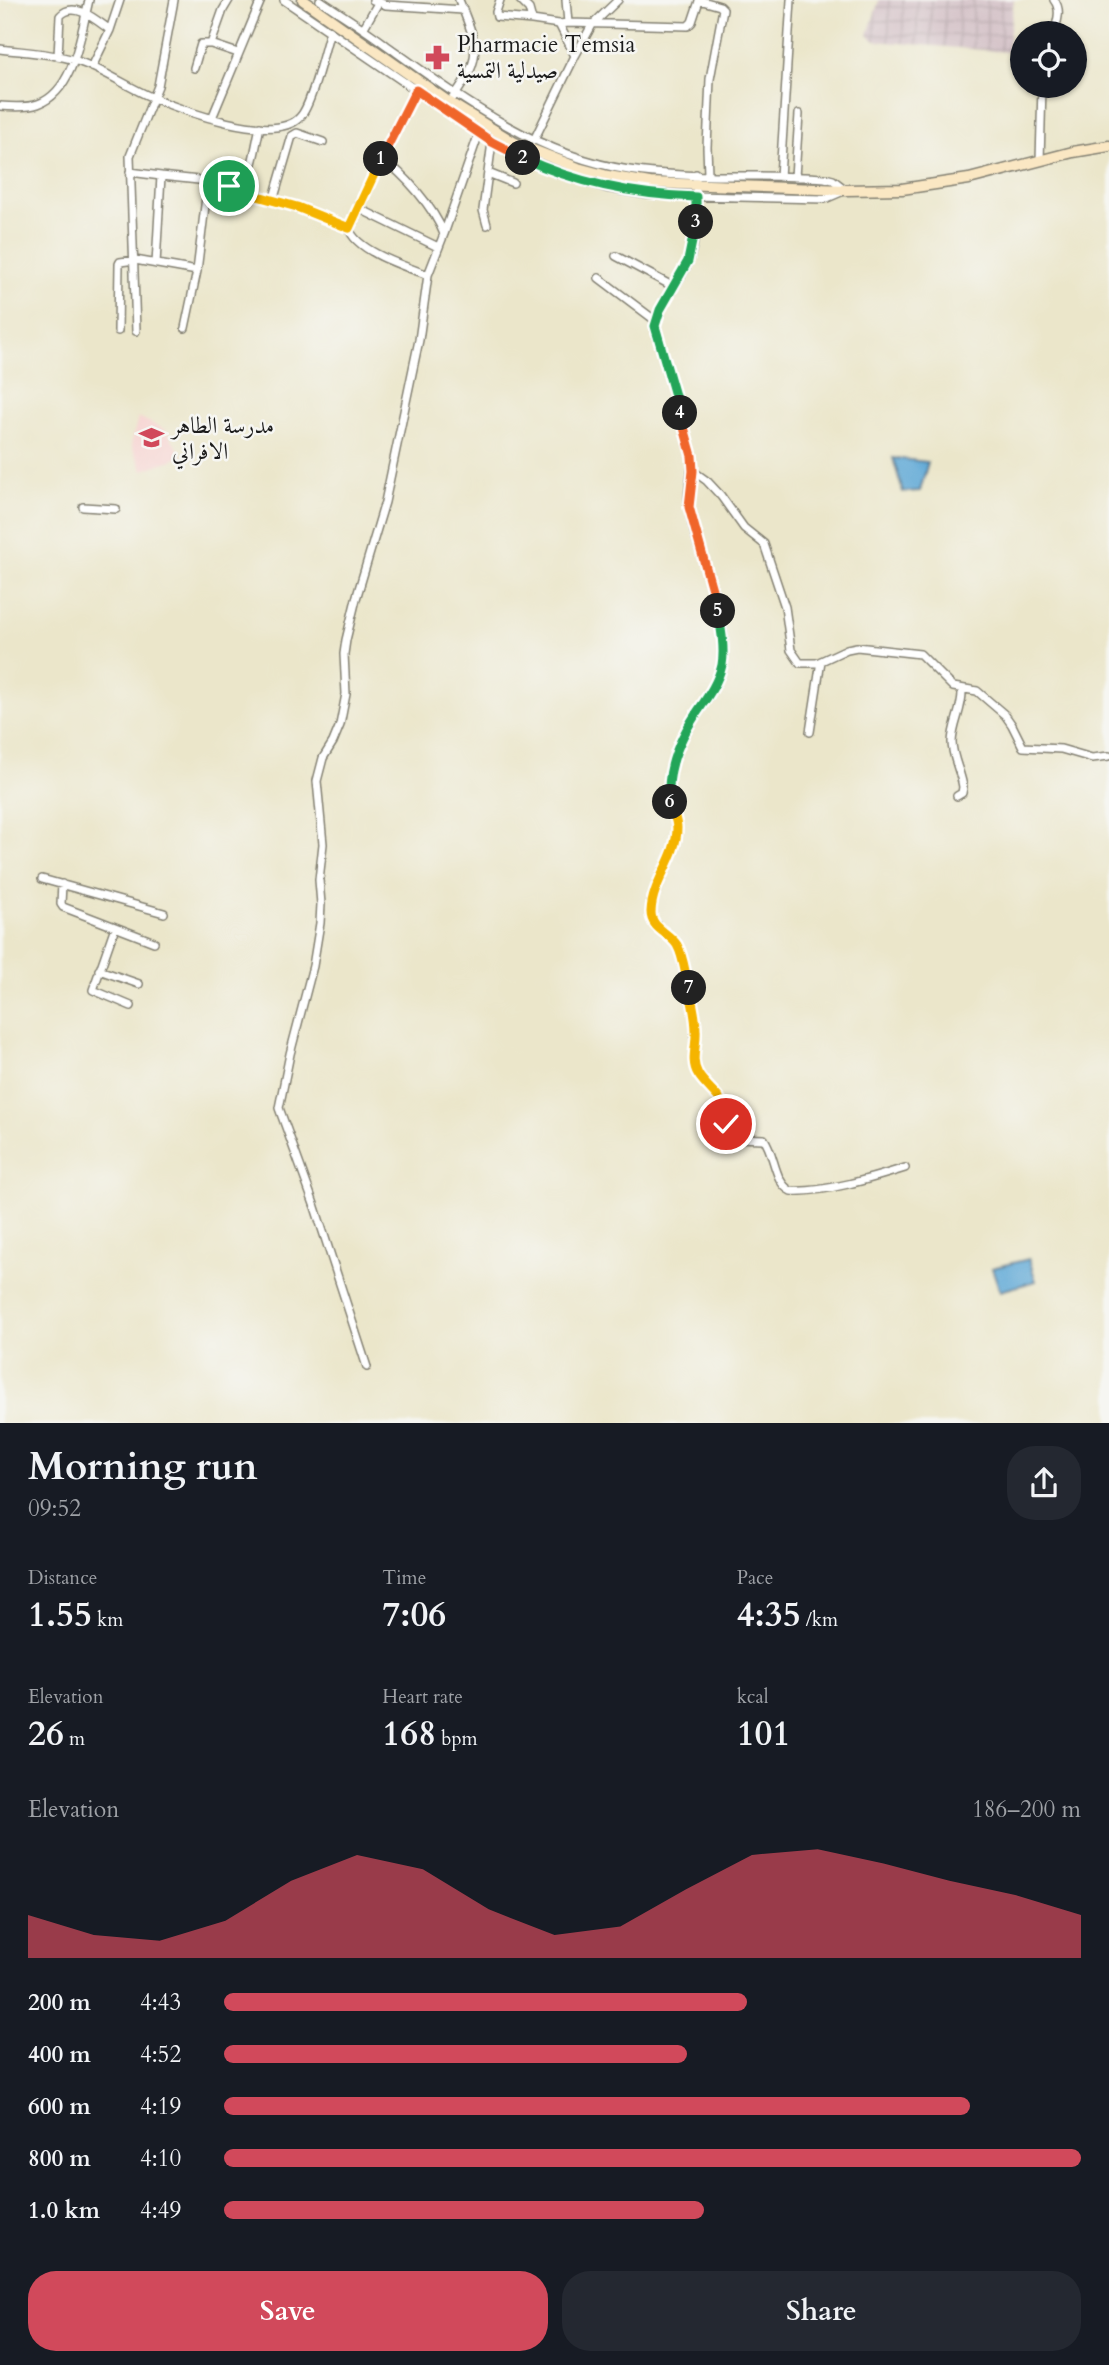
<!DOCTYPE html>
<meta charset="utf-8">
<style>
:root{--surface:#171b24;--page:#242831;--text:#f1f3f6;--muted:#9ea1a6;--accent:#d1495b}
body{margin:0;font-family:Cardo,Amiri,serif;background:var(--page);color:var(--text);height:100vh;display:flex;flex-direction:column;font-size:26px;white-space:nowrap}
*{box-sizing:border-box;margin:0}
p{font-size:23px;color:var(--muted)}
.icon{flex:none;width:38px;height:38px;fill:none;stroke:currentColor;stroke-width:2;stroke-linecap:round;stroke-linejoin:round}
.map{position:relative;height:1423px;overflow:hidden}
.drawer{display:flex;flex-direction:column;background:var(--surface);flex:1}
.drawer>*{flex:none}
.buttons{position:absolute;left:1010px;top:21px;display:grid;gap:14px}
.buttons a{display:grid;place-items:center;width:77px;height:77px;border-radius:50%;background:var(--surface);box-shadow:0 2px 5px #0004;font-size:35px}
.pin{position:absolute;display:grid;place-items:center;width:60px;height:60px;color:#fff;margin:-30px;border:4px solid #fff;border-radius:50%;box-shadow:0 2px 7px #0007}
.km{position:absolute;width:35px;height:35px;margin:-18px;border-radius:50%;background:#222;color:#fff;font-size:19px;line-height:35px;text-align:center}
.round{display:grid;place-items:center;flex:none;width:74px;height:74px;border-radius:28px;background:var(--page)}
.summary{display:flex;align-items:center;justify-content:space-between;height:119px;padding:0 28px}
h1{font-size:38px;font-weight:800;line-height:52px}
.stats{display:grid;grid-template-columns:repeat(3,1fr);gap:10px;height:119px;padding:7px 28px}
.stats div{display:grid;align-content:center}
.stats b{font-size:35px;font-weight:800}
.stats small{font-size:19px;font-weight:400}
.stats p{font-size:19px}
.chart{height:196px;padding:14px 28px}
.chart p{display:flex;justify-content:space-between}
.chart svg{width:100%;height:126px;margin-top:7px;fill:var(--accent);opacity:.7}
.cta{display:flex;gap:14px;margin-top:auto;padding:14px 28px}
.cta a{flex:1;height:80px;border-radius:28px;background:var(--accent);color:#fff;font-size:28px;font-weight:800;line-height:80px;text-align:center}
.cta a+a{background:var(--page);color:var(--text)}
ul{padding:0 28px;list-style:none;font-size:23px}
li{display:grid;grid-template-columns:112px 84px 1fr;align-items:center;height:52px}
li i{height:18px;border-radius:9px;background:var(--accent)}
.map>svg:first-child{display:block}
.built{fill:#f7d0ce}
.industrial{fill:url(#industrial-grid)}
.water{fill:#5fa8d6;stroke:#3e6279;stroke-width:2}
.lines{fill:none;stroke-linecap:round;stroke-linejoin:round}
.street-casing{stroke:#848173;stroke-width:10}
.secondary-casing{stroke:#848173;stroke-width:13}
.street{stroke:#fff;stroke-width:7}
.secondary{stroke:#fae7c3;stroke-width:10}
.split-1-casing{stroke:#fff;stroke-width:14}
.split-2-casing{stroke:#fff;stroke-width:14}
.split-3-casing{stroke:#fff;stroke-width:14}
.split-4-casing{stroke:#fff;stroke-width:14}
.split-5-casing{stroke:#fff;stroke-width:14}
.split-6-casing{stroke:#fff;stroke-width:14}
.split-7-casing{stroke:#fff;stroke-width:14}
.split-8-casing{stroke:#fff;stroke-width:14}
.split-1{stroke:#f5b400;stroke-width:9}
.split-2{stroke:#f0652b;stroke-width:9}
.split-3{stroke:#22a559;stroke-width:9}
.split-4{stroke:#22a559;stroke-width:9}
.split-5{stroke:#f0652b;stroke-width:9}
.split-6{stroke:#22a559;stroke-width:9}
.split-7{stroke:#f5b400;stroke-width:9}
.split-8{stroke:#f5b400;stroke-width:9}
.labels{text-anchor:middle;stroke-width:5;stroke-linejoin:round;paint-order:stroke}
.poi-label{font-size:23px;fill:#1c1c1c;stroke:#f6f6f2;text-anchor:start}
</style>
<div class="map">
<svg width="1109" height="1424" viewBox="0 0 1109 1424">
<defs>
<pattern id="industrial-grid" width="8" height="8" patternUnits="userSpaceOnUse" patternTransform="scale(1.75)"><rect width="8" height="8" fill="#d2bec4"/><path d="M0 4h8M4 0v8" fill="none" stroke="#b4a3a8"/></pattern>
</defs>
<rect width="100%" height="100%" fill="#f6f6f2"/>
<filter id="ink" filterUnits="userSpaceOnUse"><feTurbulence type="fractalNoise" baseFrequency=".0143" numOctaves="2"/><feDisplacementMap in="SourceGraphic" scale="14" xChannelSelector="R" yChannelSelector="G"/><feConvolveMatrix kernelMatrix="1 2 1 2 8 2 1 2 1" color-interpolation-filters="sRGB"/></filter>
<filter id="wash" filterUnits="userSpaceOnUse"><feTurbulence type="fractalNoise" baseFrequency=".00686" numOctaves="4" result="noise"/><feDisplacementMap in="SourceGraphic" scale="28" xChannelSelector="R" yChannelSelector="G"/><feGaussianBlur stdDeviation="1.57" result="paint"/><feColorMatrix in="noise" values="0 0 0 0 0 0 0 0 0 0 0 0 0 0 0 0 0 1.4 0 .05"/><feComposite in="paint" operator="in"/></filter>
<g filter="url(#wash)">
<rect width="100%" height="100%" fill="#ebe6ca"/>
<path class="built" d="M138,417L166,430L183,456L143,470L131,445Z"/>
<path class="industrial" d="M879,0H1014L1007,52L875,41L868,35Z"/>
<path class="water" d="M893,458L928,462L920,491L903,492Z
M1029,1259L1036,1281L1000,1291L992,1268Z"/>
</g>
<g filter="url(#ink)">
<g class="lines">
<defs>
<path id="street" d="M229,0L223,10L211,44L238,53
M284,0L492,142L557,173L606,188L648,195L825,199L846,190L833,180L825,178C760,173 694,180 629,170C537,156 460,98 386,45C365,29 342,15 320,0
M373,0L386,5L463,10
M500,0L496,12L497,17L532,20
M520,0L529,9L532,20L559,24
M699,0L720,6L723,9L710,79L707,147L708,174
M568,23L688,26L692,22L699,1
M363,29L378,3
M1054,33C1057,22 1062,10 1054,0
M0,49C24,52 51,53 74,60C101,68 126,86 151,97C181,110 275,145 300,117C312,105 324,50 330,31
M58,56L60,16C74,0 96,20 110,30
M575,56L592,25L618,0
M92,67L110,30L120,0
M194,68L201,44H211
M0,106C12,107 27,108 38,104C75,91 81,32 89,0
M447,106C482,59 481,53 459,0
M212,118L261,0
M534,140L575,56L559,24L568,23L566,0
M323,142L297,133L292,136L273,201L297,207L349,228C355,251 407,267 428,275
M1040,161L1042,86
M130,172L161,176L156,264
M488,173L513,183
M696,174C696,204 700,239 686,267C676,287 659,304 655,326L692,456C693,474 686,491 689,509C697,558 731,615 722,665C716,695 690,717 679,745C671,761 666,785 670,802C672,813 678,822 677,833C672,863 647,888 652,920L674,941L680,952L695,1021V1068L699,1075L728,1112L725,1129L727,1135L737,1138L764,1139C775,1154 774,1183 791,1191C824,1193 873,1178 905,1168
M161,176L208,181
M780,177L791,0
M795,177L799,114
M229,186L236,190L273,201
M358,208L438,247
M487,225L483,210L492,142
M349,228L381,158
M444,234L479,133
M616,256L674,287
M197,271L208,181C255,192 251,164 260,127
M599,278L656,321
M118,331L119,264L120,262L135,260L197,271L185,328
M136,331L130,156L158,86L174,0
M693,471L707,481L721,496L744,528L764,544L785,607L791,650L800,663H817L847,649L857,647L920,654L953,687L977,691L1005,715L1012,725L1023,747L1061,749L1092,758L1109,756
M83,507L116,509
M810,732L821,661
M957,796L962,793L963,787C961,772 952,757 952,742C953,723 963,708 962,690
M42,879L164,913
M62,884L61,904L63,907L154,942
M115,927L93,990L131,1006
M99,970L139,984
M367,1367L315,1207L279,1108L290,1054L313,966L320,923L321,904L319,880L323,844L317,781L323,758L333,742L340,725L346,694L344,654L346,640L356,599L385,502L419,340L428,275L444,234C434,208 404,173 381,158L416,90"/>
<path id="secondary" d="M303,0L450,103L515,143L578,168L608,176L650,183L846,190L902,189L969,179L1073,152L1109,146"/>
</defs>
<use href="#street" class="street-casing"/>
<use href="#secondary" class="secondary-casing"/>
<use href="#street" class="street"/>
<use href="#secondary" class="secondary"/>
</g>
</g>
<g class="lines" filter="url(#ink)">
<defs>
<path id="split-1" d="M229,186L236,190L297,207L349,228L381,159"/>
<path id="split-2" d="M381,159L416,90L492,142L523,158"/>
<path id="split-3" d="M523,158C578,184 635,195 696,197V222"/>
<path id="split-4" d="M680,413L655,326L660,310L688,261L696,222"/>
<path id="split-5" d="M680,413L692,456L693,471L689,507L718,611"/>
<path id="split-6" d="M670,802C665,770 679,740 696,714C706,699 718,683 722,665C725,648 721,628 718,611"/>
<path id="split-7" d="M670,802C672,811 677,819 677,828C677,858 652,881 651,912C651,929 669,932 677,945C684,957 685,975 689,988"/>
<path id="split-8" d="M689,988C692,1002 696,1016 696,1031C697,1046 690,1061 698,1074C709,1092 732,1102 726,1124"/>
</defs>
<use href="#split-1" class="split-1-casing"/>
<use href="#split-2" class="split-2-casing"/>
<use href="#split-3" class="split-3-casing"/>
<use href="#split-4" class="split-4-casing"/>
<use href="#split-5" class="split-5-casing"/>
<use href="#split-6" class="split-6-casing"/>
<use href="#split-7" class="split-7-casing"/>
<use href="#split-8" class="split-8-casing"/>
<use href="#split-1" class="split-1"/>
<use href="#split-2" class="split-2"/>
<use href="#split-3" class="split-3"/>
<use href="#split-4" class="split-4"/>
<use href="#split-5" class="split-5"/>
<use href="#split-6" class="split-6"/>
<use href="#split-7" class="split-7"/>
<use href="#split-8" class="split-8"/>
</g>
<defs>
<symbol id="pharmacy-bare" viewBox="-9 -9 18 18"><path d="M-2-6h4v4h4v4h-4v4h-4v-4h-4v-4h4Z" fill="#d1495b" stroke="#f6f6f2" stroke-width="2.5" paint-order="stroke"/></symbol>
<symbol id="school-bare" viewBox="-9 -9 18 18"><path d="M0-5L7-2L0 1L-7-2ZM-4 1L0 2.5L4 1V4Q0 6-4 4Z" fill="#d1495b" stroke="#f6f6f2" stroke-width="2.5" paint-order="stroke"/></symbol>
</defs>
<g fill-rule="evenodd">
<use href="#pharmacy-bare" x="420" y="40" width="35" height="35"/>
<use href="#school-bare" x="134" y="420" width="35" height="35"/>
</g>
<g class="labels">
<g class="poi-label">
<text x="457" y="52">Pharmacie Temsia<tspan x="457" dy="26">صيدلية التمسية</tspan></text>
<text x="172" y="433">مدرسة الطاهر<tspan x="172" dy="26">الافراني</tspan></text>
</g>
</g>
</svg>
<div class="buttons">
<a><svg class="icon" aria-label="locate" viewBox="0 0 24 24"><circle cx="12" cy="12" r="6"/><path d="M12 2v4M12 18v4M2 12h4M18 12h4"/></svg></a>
</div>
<div class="pin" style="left:229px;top:186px;background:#1e9e55"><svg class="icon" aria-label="arrive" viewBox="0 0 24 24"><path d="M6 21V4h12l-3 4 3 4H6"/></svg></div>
<div class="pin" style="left:726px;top:1124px;background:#d93025"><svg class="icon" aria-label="check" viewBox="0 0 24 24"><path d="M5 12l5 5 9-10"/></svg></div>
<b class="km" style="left:381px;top:159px">1</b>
<b class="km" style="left:523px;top:158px">2</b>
<b class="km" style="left:696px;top:222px">3</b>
<b class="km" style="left:680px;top:413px">4</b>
<b class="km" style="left:718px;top:611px">5</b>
<b class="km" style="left:670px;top:802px">6</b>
<b class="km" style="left:689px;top:988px">7</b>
</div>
<section class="drawer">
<div class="summary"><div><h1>Morning run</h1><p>09:52</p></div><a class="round"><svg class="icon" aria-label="share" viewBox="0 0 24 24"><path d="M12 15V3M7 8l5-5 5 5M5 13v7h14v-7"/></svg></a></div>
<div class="stats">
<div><p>Distance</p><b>1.55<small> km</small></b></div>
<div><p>Time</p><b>7:06</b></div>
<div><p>Pace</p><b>4:35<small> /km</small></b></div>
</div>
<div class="stats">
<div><p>Elevation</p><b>26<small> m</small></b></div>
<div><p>Heart rate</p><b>168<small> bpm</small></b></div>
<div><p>kcal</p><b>101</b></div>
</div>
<div class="chart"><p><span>Elevation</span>186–200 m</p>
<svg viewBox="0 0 160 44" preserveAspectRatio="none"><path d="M0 44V29L10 36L20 38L30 31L40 17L50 8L60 13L70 27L80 36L90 33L100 20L110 8L120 6L130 11L140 17L150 22L160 29V44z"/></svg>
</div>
<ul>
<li><b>200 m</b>4:43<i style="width:61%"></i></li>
<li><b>400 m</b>4:52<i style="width:54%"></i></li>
<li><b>600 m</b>4:19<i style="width:87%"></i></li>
<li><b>800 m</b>4:10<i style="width:100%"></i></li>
<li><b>1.0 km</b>4:49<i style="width:56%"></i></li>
</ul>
<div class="cta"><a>Save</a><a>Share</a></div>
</section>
